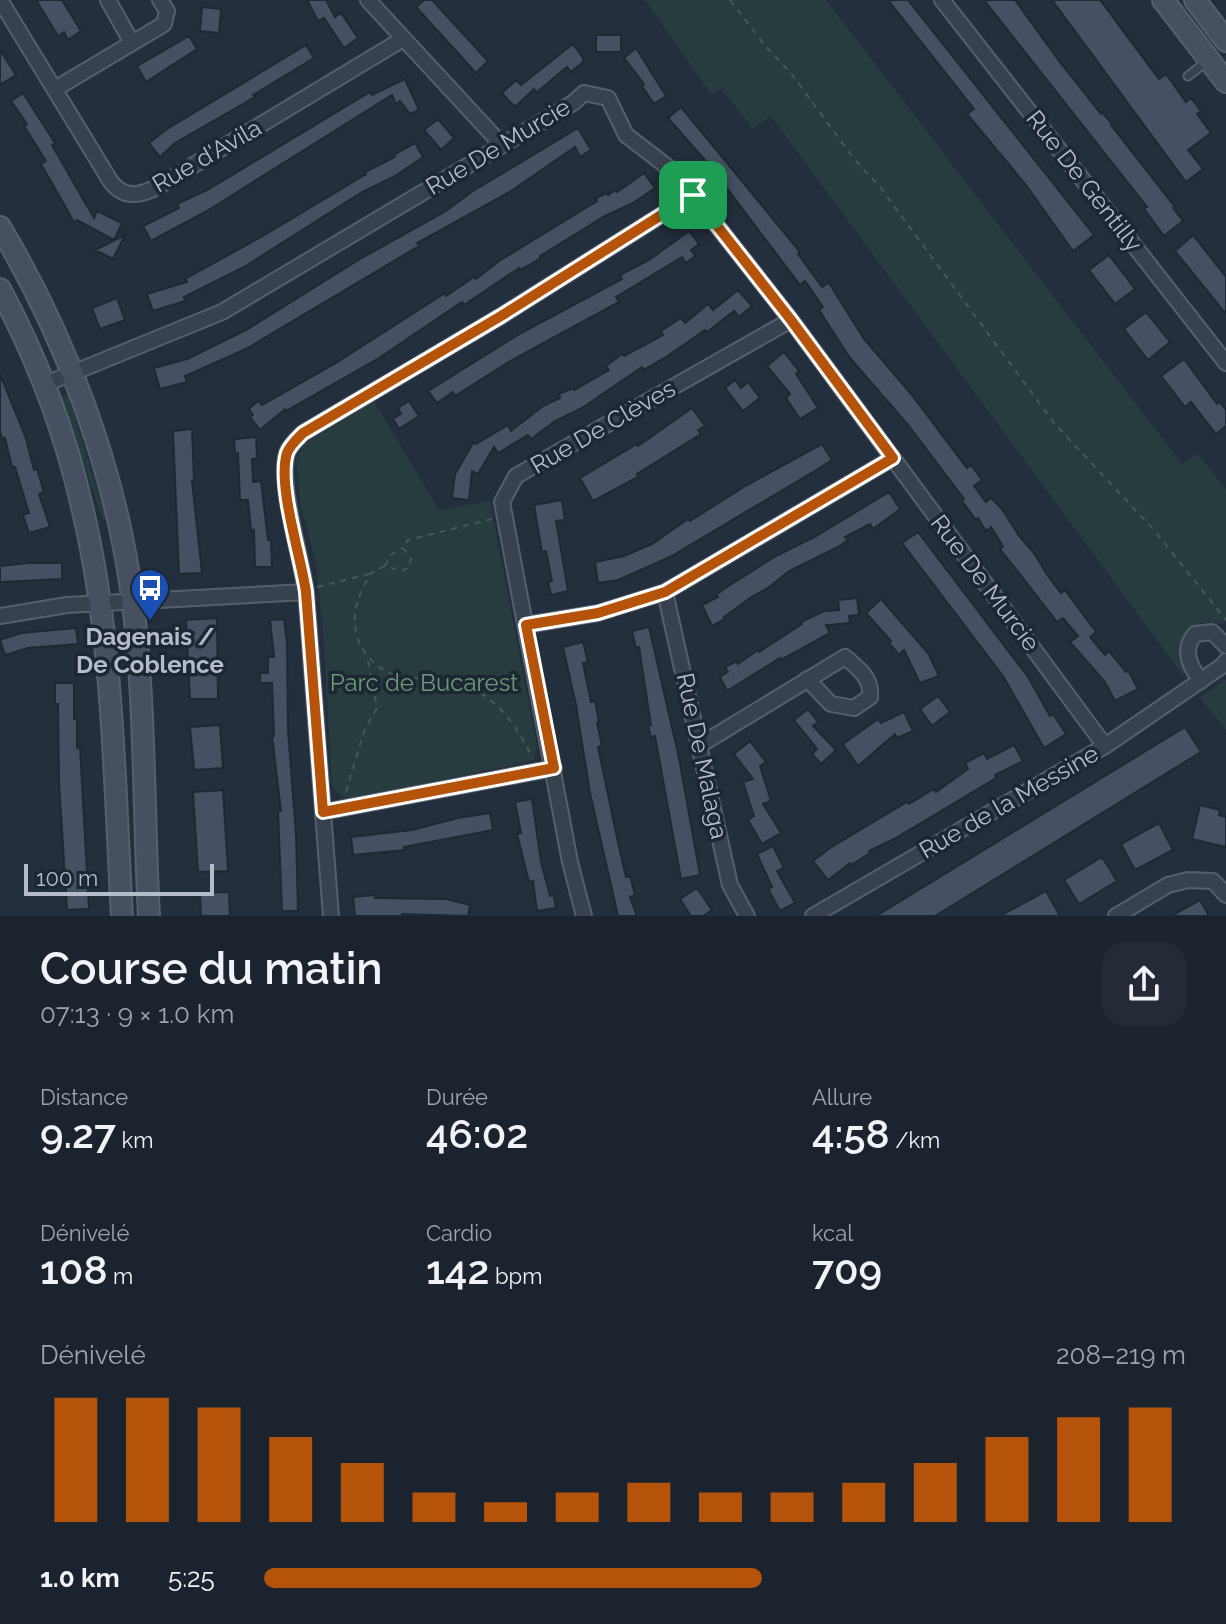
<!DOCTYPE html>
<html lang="fr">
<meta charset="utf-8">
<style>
:root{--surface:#1b232e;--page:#242b36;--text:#f1f3f6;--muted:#a0a4aa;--accent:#b45309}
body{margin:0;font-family:Raleway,sans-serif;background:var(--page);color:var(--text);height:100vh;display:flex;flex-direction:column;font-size:30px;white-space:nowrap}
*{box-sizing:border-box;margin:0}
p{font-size:26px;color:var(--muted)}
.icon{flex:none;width:44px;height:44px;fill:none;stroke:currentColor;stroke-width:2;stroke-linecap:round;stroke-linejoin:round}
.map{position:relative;height:916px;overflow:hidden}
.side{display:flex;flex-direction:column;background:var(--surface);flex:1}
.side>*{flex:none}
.scale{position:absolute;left:24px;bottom:20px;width:190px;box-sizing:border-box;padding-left:8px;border:4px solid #b4bcc9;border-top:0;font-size:22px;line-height:28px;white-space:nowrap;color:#b4bcc9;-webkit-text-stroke:6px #1d2633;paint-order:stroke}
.pin{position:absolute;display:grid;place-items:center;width:68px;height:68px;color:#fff;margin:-34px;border-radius:16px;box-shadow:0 4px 12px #0006}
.round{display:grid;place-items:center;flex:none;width:84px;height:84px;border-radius:24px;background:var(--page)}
.summary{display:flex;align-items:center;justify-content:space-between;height:136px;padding:0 40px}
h1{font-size:44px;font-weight:600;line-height:60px}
.metrics{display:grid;grid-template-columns:repeat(3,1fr);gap:12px;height:136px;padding:8px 40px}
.metrics div{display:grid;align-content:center}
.metrics b{font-size:40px;font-weight:600}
.metrics small{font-size:22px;font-weight:400}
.metrics p{font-size:22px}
.chart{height:224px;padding:16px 40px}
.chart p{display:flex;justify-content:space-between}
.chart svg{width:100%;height:144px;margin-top:8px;stroke:var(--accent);stroke-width:6}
ul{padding:0 40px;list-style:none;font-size:26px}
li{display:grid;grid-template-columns:128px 96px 1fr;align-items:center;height:60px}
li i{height:20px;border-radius:10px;background:var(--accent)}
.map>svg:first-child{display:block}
.green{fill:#263c3f}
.building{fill:#455162;stroke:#1f2835;stroke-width:2}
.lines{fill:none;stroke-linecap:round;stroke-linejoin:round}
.lane-casing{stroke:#565f6c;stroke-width:11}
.street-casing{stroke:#565f6c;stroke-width:18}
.secondary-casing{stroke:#565f6c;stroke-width:24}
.path{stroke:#44595c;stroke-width:2;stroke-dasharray:6 6;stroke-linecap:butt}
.lane{stroke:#38414e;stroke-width:7}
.street{stroke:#38414e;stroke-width:14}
.secondary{stroke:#465061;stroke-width:20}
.route-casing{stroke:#fff;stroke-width:16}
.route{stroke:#b45309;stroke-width:10}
.labels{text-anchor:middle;stroke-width:7;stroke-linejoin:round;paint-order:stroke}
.street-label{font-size:24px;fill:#b4bcc9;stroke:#1d2633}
.poi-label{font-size:24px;font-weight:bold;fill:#b4bcc9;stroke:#1d2633}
.park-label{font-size:24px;fill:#6b9a76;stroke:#1d2633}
</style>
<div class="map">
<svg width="1226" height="916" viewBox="0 0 1226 916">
<rect width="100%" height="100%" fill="#242f3e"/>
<path class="green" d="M645,0H826L1182,464L1197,453L1226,489V621L1223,624C1176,614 1190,647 1184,677L771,116L753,129L721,89L711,94Z
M68,394L106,519L103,520L60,397Z
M374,401L439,510L490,501L537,747L533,759L527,762L348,800L336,792L332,786L323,629L316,563L300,504L296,460L304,444Z
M1226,679V730L1200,698Z"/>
<path class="building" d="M36,0H62L81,31L68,40L64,32L58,36Z
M307,0H326L335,17L341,13L358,38L344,48L324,18L318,21Z
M424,0H432L488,61L476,73L416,7Z
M888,0H908L1094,235L1073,251L1026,185L967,114L974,109Z
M984,0H1015L1059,61L1101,114L1102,112L1112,124L1111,125L1175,207L1173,208L1183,221L1164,236L1144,209L1147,207Z
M1052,0H1100L1159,79L1166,74L1186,102L1191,98L1201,111L1197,114L1211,133L1188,150L1203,169L1186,182Z
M202,7L221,9L219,33L200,31Z
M596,35H621V52H596Z
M189,36L197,49L146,82L137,66Z
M573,44L583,58V62L571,72L567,67L536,93L534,89L515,107L502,93L516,80L521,85Z
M306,45L314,58L253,95L255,97L175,143L160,157L149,143L167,129Z
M636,48L666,96L654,104L642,86L644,84L624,58Z
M0,50L16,75L0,85Z
M405,79L419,110L410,114L400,101L396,104L392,95L207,211L151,241L143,226L179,208L177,204L207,190L370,92L372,95Z
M23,93L55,143L52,145L94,218L97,211L122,223L114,240L77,220L74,222L41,164L46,161L24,126L27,124L11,101Z
M681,107L800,252L798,254L822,287L829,283L864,339L911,394L967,468L971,465L982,480L974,486L986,502L991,498L1002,509L1019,536L1034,553L1048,576L1061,593L1065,590L1096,632L1090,637L1105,655L1109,651L1126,672L1128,670L1138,689L1115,701L1105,682L1070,642L1078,636L1063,618L1057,622L1040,600L1000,549L1003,546L991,527L986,531L978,518L976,520L962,501L964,499L908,425L850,358L819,310L823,307L805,281L800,285L710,166L668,118Z
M438,119L454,138L441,150L424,130Z
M578,128L591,150L580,157L575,147L511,191L417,243L419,246L246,349L185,376L187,382L160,389L154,368L187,359L246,330L360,259L446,211L473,191Z
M415,143L423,157L395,176L362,192L244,267L184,297L185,301L153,311L147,294L187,282L185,279L268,233L366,174L365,172L395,157L394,155Z
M644,173L655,188L633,203L605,216L540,256L541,258L520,270L519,268L464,305L462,302L379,358L286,411L285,409L260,430L250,417L253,415L249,409L258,401L262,405L336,363L445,293L446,296L474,277L476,279L499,261L597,201L596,198L607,193L608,195L616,190L617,192Z
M689,231L699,244L691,250L695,256L686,263L682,257L616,297L619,302L512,360L455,396L453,392L437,403L428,391L521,333L622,279L620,275L649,260Z
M125,235L113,259L95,250Z
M1193,235L1226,277V314L1175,251Z
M1109,255L1135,289L1115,304L1089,270Z
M738,290L752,306L739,317L734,311L707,332L705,330L666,357L643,370L642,367L582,408L555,421L531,439L528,435L498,453L494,447L478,474L472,471L469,500L452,498L455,474L473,443L476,444L508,425L511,431L543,406L560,398L559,394L573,388L574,390L609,370L606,366L622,354L624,356L663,335L661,331L681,318L685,323L708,304L713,310Z
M117,298L125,320L100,329L92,308Z
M1146,312L1170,342L1148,360L1124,329Z
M784,352L799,371L796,374L818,408L800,419L786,398L790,394L767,366Z
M1184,359L1217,404L1220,402L1226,410V426L1216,434L1191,402L1185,407L1161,376Z
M0,374L26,438L34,470L37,469L44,492L39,494L50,527L29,533L23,515L29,513L15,467H12L5,438L2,439L0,431Z
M735,380L741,388L748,382L760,398L743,411L725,388Z
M409,401L419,416L399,429L393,419L401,414L398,408Z
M692,408L705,426L698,430L701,434L637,474L638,477L593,501L580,478L637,444L638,446Z
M192,429L194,481H192L202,573L179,574L173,431Z
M256,437L257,458L252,459L253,482L261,481L268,540H271L272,567H255L254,530L251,531L248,500H240L238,453H235L234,439Z
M822,444L832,460L813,472L670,557L618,580L598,583L595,562L624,556L652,544L688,519L690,521L747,485Z
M889,492L900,509L884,521L873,529L870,524L845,537L848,540L838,547L789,571L768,588L753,596L724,617L725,619L712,626L702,605L718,597L716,595L727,587L776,556L816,536Z
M562,500L565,520L556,521L568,591L551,595L548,582L552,581L546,551L542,552L534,505Z
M918,532L1028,677L1050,716L1053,714L1066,734L1044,748L1003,676L902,543Z
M28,563H62V579L0,582V566Z
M857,598L859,615L849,616L850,623L826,625L830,633L781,660L780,658L727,691L720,677L728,672L725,667L737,661L738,664L758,650L759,652L802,624L801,622L824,611L839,610L838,600Z
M881,599L928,653L939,676L920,683L904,650L899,655L889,643L891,641L866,613Z
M217,618L218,699H190L186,620Z
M284,619L287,643L288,730L296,834L298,911H282L278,811H281L272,736H274L272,683H260V673H268V657H274L270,620Z
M649,627L679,758L700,875L681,879L655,736L651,737L648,726L651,725L639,647L636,648L632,631Z
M76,628L78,644L28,648L5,655L0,640L21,633Z
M583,642L588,662L583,663L591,702L595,701L599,722L597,723L602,746L598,747L619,847L626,877L630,876L635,895L630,897L637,916H618L590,793L576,705L563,647Z
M55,683H74V719H77V748L80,747L89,909L67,910L59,783L58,704H55Z
M938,696L950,712L932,726L920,709Z
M808,709L818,722L813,726L836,750L821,764L812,754L817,749L794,720Z
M904,712L913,731L897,738L895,734L858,766L843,744L878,719L881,723Z
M220,725L223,768L194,770L190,727Z
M1185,727L1201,752L935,916H876Z
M750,741L766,762L760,766L771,801L763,804L781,833L762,844L748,820L754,816L743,782L753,779L734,754Z
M1014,745L1023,761L995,775L996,778L894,839L869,851L870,853L851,865L850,863L828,880L813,861L830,848L907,802L909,804L934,789L936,792L968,769L965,763L984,753L987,759Z
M223,790L228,871L198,872L193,792Z
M532,799L541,862L550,896L554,895L556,908L537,911L533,881L529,882L517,834L521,833L515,802Z
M1200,805L1220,810L1219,815L1226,817V847L1192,839Z
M490,813L493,830L404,847L405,850L353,855L351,837L412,830L458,818Z
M1159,823L1173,850L1135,870L1121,844Z
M773,846L784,868L777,871L795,903L780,911L768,889L772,887L757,854Z
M1102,857L1117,881L1079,904L1064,880Z
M697,888L712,910L703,916H691L680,899Z
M1046,891L1060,916H1000Z
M229,892L230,916H201L200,893Z
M375,895V898L446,899L470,905L468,916L402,914V916H355L353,897Z
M1200,900L1209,916H1171Z"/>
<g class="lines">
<defs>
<path id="lane" d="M1188,76L1206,62"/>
<path id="street" d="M0,0L111,182C125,200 142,195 159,186L403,39
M108,0L132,43
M368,0L502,145
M942,0L1226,363
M55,89L164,24L167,11L160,0
M43,385L222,312L573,103L584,93L608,98L626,135L669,168L693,195L791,320L1105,746
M665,592L730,885L747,916
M0,616L67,605L306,592
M526,625L598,613L665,592L893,458
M1201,681C1189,666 1182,650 1195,634L1212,632L1226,646
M700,745L845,657C859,669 872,678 870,697L854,708L831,704L807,679
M323,812L554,768
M331,916L306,592C301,557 278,483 287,453C290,445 297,439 303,433L501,316L693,195
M584,916L570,862L502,502L516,476L791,320
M813,916L1105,746L1222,666L1226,661
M1116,916L1168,885L1188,880L1213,881L1226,895"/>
<path id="secondary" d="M1163,0L1226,82
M1195,0L1226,41
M0,227C65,336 113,463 131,589C146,695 143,809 149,916
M0,289C37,358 66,435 83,511C114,643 114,781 122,916"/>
</defs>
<use href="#lane" class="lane-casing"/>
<use href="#street" class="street-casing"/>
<use href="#secondary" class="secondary-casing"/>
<path class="path" d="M730,0L767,48L790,72L854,159L880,187L1054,423L1154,530L1226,620
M492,519L408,540L403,548L411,558L409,567L402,571L385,566L370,574C365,584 358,596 356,608C349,640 371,671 402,677C423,681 444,674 463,683C500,701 516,725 533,759
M385,566L392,554L402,548
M317,587L369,574
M346,792L364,731L377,708L368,661"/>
<use href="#lane" class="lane"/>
<use href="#street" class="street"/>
<use href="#secondary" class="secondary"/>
</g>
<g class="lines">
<defs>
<path id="route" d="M693,195L791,320L893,458L665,592L598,613L526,625L554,768L323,812L306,592C301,556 277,485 287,453C290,445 297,439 303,433L501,316Z"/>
</defs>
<use href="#route" class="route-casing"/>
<use href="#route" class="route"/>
</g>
<defs>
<symbol id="bus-pin" viewBox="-11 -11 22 30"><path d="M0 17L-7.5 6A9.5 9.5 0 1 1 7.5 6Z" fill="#1a4fb4" stroke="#1d2633"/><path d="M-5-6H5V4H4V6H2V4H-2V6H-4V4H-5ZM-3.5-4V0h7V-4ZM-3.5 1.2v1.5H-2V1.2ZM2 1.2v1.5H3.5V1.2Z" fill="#fff"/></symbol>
</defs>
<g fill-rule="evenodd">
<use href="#bus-pin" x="128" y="566" width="44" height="60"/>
</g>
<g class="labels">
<g class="street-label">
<text transform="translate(498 147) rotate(-31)" y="8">Rue De Murcie</text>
<text transform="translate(207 156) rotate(-30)" y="8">Rue d'Avila</text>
<text transform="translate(1084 181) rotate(52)" y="8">Rue De Gentilly</text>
<text transform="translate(603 427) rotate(-30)" y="8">Rue De Clèves</text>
<text transform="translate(985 583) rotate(53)" y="8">Rue De Murcie</text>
<text transform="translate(702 756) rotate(78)" y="8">Rue De Malaga</text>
<text transform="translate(1009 802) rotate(-30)" y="8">Rue de la Messine</text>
</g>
<g class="poi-label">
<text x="150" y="645">Dagenais /<tspan x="150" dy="28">De Coblence</tspan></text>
</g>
<g class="park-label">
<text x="424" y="691">Parc de Bucarest</text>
</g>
</g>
</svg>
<div class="scale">100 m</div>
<div class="pin" style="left:693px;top:195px;background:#1e9e55"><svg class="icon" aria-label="arrive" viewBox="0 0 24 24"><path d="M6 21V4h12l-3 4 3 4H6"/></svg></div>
</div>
<section class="side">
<div class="summary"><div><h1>Course du matin</h1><p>07:13 · 9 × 1.0 km</p></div><a class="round"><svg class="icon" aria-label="share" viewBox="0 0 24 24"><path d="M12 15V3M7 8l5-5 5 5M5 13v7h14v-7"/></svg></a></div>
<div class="metrics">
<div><p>Distance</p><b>9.27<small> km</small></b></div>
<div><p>Durée</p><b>46:02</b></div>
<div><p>Allure</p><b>4:58<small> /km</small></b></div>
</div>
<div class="metrics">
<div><p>Dénivelé</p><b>108<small> m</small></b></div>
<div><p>Cardio</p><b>142<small> bpm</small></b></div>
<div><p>kcal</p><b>709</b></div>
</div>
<div class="chart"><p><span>Dénivelé</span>208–219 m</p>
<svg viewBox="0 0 160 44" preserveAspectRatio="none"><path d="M5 44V6M15 44V6M25 44V9M35 44V18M45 44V26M55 44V35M65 44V38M75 44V35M85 44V32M95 44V35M105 44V35M115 44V32M125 44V26M135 44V18M145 44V12M155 44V9"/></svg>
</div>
<ul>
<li><b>1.0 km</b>5:25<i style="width:54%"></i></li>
</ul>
</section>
